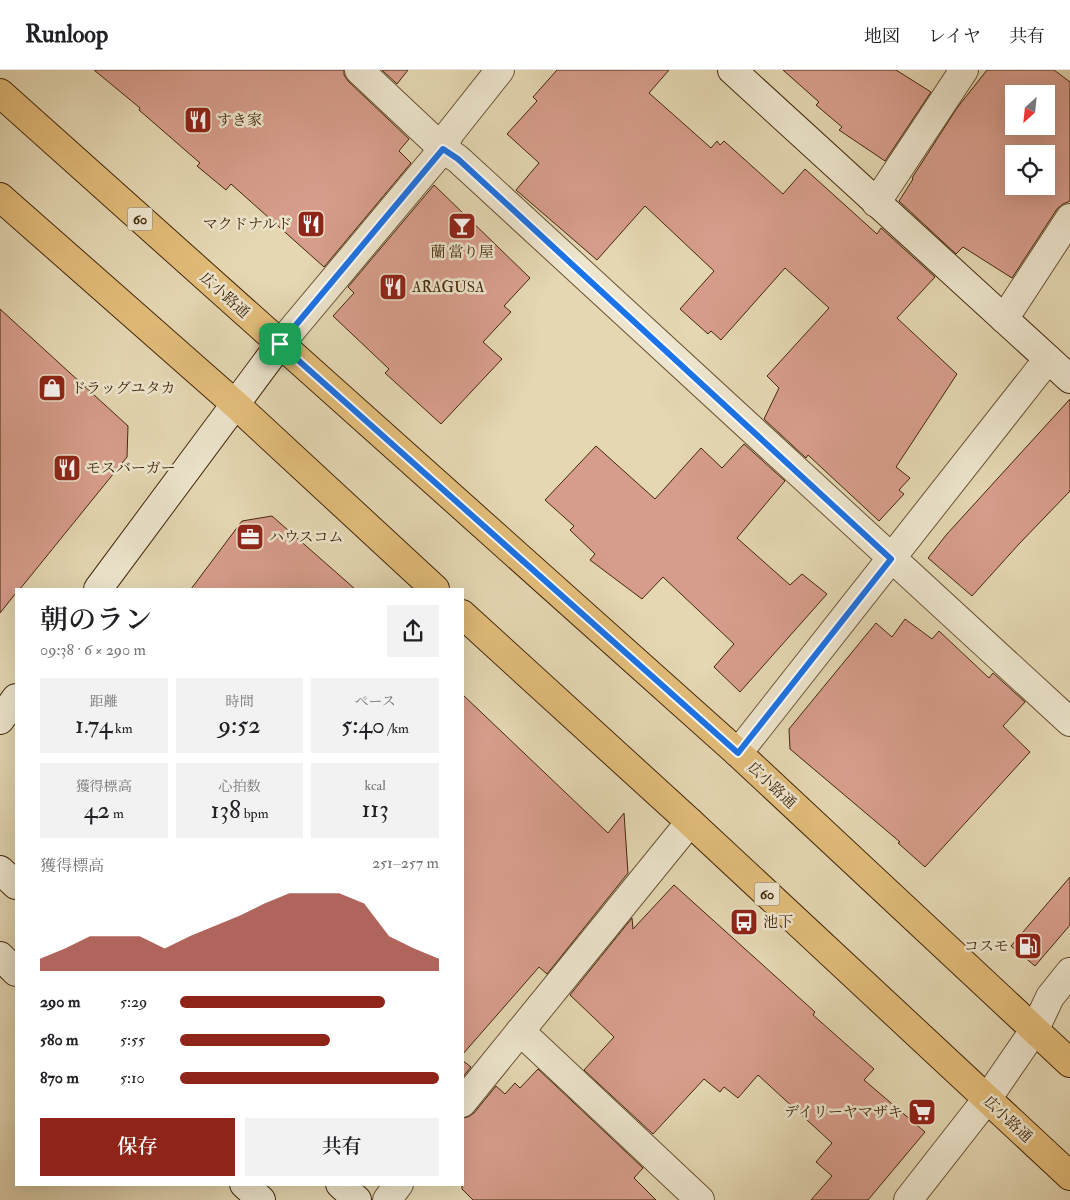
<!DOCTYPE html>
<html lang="ja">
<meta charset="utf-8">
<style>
:root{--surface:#fff;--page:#f2f2f2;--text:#202124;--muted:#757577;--line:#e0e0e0;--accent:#8f2418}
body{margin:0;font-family:"IM FELL Double Pica","Noto Serif JP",serif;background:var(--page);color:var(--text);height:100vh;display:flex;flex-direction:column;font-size:19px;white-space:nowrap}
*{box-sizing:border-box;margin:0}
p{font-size:16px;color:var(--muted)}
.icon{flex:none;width:28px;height:28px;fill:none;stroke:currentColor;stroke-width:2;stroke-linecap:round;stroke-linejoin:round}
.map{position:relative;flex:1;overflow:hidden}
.panel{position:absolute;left:15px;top:518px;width:449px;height:598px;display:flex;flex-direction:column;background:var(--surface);border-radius:0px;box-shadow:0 5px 20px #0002}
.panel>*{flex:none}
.needle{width:32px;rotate:207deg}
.controls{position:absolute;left:1005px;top:15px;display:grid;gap:10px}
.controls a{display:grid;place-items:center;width:50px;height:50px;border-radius:0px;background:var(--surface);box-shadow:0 5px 20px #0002;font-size:25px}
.pin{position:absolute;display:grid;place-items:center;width:42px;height:42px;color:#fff;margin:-21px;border-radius:10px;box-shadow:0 2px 8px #0006}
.round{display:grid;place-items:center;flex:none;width:52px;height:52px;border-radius:0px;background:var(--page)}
.overview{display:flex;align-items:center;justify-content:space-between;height:85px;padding:0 25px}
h1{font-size:28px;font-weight:600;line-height:38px}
.figures{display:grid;grid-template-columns:repeat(3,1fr);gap:8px;height:85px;padding:5px 25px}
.figures div{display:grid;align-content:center;border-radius:0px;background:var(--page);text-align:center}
.figures b{font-size:25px;font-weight:600}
.figures small{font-size:14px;font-weight:400}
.figures p{font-size:14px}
.chart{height:140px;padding:10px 25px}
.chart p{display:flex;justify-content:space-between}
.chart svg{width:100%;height:90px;margin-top:5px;fill:var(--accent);opacity:.7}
.cta{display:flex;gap:10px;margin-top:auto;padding:10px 25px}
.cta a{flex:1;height:58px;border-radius:0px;background:var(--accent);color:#fff;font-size:20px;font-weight:600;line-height:58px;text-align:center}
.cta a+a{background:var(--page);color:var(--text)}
ul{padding:0 25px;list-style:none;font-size:16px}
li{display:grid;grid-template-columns:80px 60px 1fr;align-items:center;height:38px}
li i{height:12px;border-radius:6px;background:var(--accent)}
header{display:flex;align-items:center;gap:30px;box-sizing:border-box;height:70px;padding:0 25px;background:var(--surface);border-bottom:1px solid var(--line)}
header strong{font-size:24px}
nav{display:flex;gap:28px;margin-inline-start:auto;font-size:18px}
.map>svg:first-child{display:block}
.building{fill:#d79d8c;stroke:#41270a;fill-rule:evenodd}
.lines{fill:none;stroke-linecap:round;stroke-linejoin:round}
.street-casing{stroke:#6a5334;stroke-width:30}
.secondary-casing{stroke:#41270a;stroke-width:30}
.primary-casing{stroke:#41270a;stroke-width:30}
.street{stroke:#ede5cd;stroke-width:28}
.secondary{stroke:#ede5cd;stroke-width:28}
.primary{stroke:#e2bc79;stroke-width:28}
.route-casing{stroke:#fff;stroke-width:10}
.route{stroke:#1a73e8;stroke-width:6}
.labels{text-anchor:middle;stroke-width:5;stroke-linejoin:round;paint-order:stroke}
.shield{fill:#ede5cd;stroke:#756044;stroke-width:1}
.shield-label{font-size:14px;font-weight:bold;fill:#41270a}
.poi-label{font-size:15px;fill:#41270a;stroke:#ede5cd;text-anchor:start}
.street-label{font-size:15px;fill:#41270a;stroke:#ede5cd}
</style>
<header>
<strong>Runloop</strong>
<nav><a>地図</a><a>レイヤ</a><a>共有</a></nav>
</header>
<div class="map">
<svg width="1070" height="1130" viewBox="0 0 1070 1130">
<rect width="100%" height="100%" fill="#e4d7b2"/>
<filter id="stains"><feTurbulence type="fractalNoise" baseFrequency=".004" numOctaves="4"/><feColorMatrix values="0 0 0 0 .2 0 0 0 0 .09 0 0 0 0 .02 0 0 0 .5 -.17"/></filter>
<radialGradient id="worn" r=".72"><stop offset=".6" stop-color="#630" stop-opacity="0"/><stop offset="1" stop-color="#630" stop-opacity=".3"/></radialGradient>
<path class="building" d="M94,0H344V5L348,11L409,69L399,81L411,93L324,197L231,114L226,120L197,96L200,93L139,40L140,38Z
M382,0H408L397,14Z
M557,0H669L649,23L711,78L717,71L720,75L724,71L783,124L805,99L877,164L881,158L935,207L897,248L957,304L896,397L910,408L899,420L904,424L879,451L808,385L806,388L764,349L779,318L767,306L829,238L785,198L721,270L711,261L708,264L680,239L714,201L645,136L597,190L516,120L539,93L507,64L537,31L533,27Z
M783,0H896L931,22L885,91L839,60L842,57L816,35L819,32Z
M987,0H1054L1070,12V131L1063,134L1057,139L1012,208L963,177L956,184L899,131L913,109L912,108L957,38ZM1014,24H1046V56H1014ZM1014,84H1046V116H1014Z
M434,115L530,208L504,236L511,242L483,272L502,289L441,354L385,303L389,299L333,246L354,223L348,217Z
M0,239L128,356L127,387L20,519H16V523L0,543Z
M1070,329V421L1019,474L972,526L928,488L947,464Z
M744,374L785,411L737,468L790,515L802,504L827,524L740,622L714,597L734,574L663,507L642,529L590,490L595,484L570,460L574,456L545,430L596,376L655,429L701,378L722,398Z
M272,446L355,519H191L242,451Z
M905,549L932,569L939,561L989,608L993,603L1025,632L1003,656L1030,682L925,797L898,773L900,772L790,679L789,659L876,553L892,567Z
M462,624L608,763L624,743L628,803L547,904L539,897L462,985Z
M1070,807V855L1035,896L1011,876Z
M674,815L815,942L813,945L874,999L864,1010L925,1062L868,1130H811L832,1106L816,1092L832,1073L758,1005L738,1028L724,1017L720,1022L704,1009L653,1064L584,1000L614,967L570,925L632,848L633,859Z
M462,990L471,997L462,1008Z
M538,999L643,1098L634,1108L656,1130H473L462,1119V1048L468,1047L474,1043L496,1016L505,1024L515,1013L520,1018Z"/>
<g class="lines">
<defs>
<path id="street" d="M359,0L443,79L458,89L1070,652
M876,133L964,0
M1004,249L1070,148
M280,274L443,79L450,63L500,0
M738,683L1048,289
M520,961L700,1130
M462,1033L690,752
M387,1130L399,1114
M908,1130L987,1029L1035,959L1050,927L1070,902"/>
<path id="secondary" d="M732,0L1070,309
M98,519L280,274
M0,650L16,628
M0,800L16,815
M0,886L16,902
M244,1114L261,1130
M340,1114L357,1130"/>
<path id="primary" d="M0,23L738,683L1070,993
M0,127L235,334L435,519
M462,544L690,752L1070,1106"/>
</defs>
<use href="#street" class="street-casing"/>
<use href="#secondary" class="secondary-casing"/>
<use href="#primary" class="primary-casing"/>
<use href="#street" class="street"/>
<use href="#secondary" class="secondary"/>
<use href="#primary" class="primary"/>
</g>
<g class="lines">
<defs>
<path id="route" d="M443,79L458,89L891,489L738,683L280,274Z"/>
</defs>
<use href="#route" class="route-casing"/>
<use href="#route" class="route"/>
</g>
<defs>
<symbol id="restaurant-square" viewBox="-11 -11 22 22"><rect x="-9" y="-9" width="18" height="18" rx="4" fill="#8f2418" stroke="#ede5cd"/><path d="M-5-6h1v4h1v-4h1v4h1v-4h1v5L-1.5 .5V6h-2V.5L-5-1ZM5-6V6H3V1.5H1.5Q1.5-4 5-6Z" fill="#fff"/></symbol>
<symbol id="bar-square" viewBox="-11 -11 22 22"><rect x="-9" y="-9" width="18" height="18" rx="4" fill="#8f2418" stroke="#ede5cd"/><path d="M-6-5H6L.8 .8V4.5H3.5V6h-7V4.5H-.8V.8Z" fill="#fff"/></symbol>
<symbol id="shop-square" viewBox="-11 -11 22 22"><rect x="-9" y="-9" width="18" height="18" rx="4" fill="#8f2418" stroke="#ede5cd"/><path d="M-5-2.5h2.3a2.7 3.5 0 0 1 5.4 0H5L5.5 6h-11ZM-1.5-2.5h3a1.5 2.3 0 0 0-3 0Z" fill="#fff"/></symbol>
<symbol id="office-square" viewBox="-11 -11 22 22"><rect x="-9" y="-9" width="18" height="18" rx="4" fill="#8f2418" stroke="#ede5cd"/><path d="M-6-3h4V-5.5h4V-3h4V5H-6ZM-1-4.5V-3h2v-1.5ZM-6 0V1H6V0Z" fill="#fff"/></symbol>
<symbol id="bus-square" viewBox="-11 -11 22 22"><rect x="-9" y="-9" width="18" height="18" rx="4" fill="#8f2418" stroke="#ede5cd"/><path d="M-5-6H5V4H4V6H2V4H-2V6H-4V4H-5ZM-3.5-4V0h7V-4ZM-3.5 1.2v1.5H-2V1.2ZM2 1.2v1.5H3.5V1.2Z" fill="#fff"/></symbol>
<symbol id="fuel-square" viewBox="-11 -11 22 22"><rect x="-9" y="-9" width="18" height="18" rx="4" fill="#8f2418" stroke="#ede5cd"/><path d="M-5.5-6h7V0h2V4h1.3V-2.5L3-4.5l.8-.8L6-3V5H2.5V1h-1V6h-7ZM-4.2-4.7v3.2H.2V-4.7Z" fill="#fff"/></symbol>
<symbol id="supermarket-square" viewBox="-11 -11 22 22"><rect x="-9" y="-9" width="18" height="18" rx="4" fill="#8f2418" stroke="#ede5cd"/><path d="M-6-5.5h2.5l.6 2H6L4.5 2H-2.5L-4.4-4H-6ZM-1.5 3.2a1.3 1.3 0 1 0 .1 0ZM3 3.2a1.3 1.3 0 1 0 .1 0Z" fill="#fff"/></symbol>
</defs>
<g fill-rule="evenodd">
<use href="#restaurant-square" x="182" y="34" width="32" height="32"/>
<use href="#restaurant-square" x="295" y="138" width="32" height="32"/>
<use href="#bar-square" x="446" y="140" width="32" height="32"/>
<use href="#restaurant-square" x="377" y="201" width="32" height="32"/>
<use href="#shop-square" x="36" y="302" width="32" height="32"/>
<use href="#restaurant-square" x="51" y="382" width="32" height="32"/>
<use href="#office-square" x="234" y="451" width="32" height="32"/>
<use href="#bus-square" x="728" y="836" width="32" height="32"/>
<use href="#fuel-square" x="1012" y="860" width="32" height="32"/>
<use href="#supermarket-square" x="906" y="1026" width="32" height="32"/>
</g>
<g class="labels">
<g class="shield">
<rect x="127.5" y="137.5" width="25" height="23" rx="4"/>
<rect x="754.5" y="812.5" width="25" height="23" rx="4"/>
</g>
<g class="shield-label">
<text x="140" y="154">60</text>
<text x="767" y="829">60</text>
</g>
<g class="poi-label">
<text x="217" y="55">すき家</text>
<text x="292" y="159" text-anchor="end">マクドナルド</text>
<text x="462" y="187" text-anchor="middle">蘭 當り屋</text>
<text x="412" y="222">ARAGUSA</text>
<text x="71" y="323">ドラッグユタカ</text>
<text x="86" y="403">モスバーガー</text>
<text x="269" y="472">ハウスコム</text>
<text x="763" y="857">池下</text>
<text x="1009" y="881" text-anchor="end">コスモ</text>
<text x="903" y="1047" text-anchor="end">デイリーヤマザキ</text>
</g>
<g class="street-label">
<text transform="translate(225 225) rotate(42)" y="5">広小路通</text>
<text transform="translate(772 715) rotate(43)" y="5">広小路通</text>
<text transform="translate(1008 1049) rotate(43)" y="5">広小路通</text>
</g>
</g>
<rect width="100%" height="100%" filter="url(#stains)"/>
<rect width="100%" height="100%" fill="url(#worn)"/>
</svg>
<div class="controls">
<a><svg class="needle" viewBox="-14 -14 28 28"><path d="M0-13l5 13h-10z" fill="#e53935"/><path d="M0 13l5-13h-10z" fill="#757577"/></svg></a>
<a><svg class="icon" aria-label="locate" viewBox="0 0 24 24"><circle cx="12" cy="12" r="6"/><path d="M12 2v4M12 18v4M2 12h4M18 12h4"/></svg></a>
</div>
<div class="pin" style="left:280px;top:274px;background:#1e9e55"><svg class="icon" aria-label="arrive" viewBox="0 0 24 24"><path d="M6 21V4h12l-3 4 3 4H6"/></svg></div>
<section class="panel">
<div class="overview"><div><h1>朝のラン</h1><p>09:38 · 6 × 290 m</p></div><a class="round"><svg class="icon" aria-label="share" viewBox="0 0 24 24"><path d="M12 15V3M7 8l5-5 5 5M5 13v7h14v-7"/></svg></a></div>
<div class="figures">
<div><p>距離</p><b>1.74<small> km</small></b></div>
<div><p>時間</p><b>9:52</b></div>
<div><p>ペース</p><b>5:40<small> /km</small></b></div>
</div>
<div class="figures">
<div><p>獲得標高</p><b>42<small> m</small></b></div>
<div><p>心拍数</p><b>138<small> bpm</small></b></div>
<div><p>kcal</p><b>113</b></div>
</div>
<div class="chart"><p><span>獲得標高</span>251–257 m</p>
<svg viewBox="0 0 160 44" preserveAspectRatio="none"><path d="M0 44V38L10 33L20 27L30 27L40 27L50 33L60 27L70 22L80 17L90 11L100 6L110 6L120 6L130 11L140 27L150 33L160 38V44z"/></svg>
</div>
<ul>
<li><b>290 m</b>5:29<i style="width:79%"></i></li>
<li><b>580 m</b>5:55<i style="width:58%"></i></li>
<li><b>870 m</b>5:10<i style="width:100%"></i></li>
</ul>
<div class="cta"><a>保存</a><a>共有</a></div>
</section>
</div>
